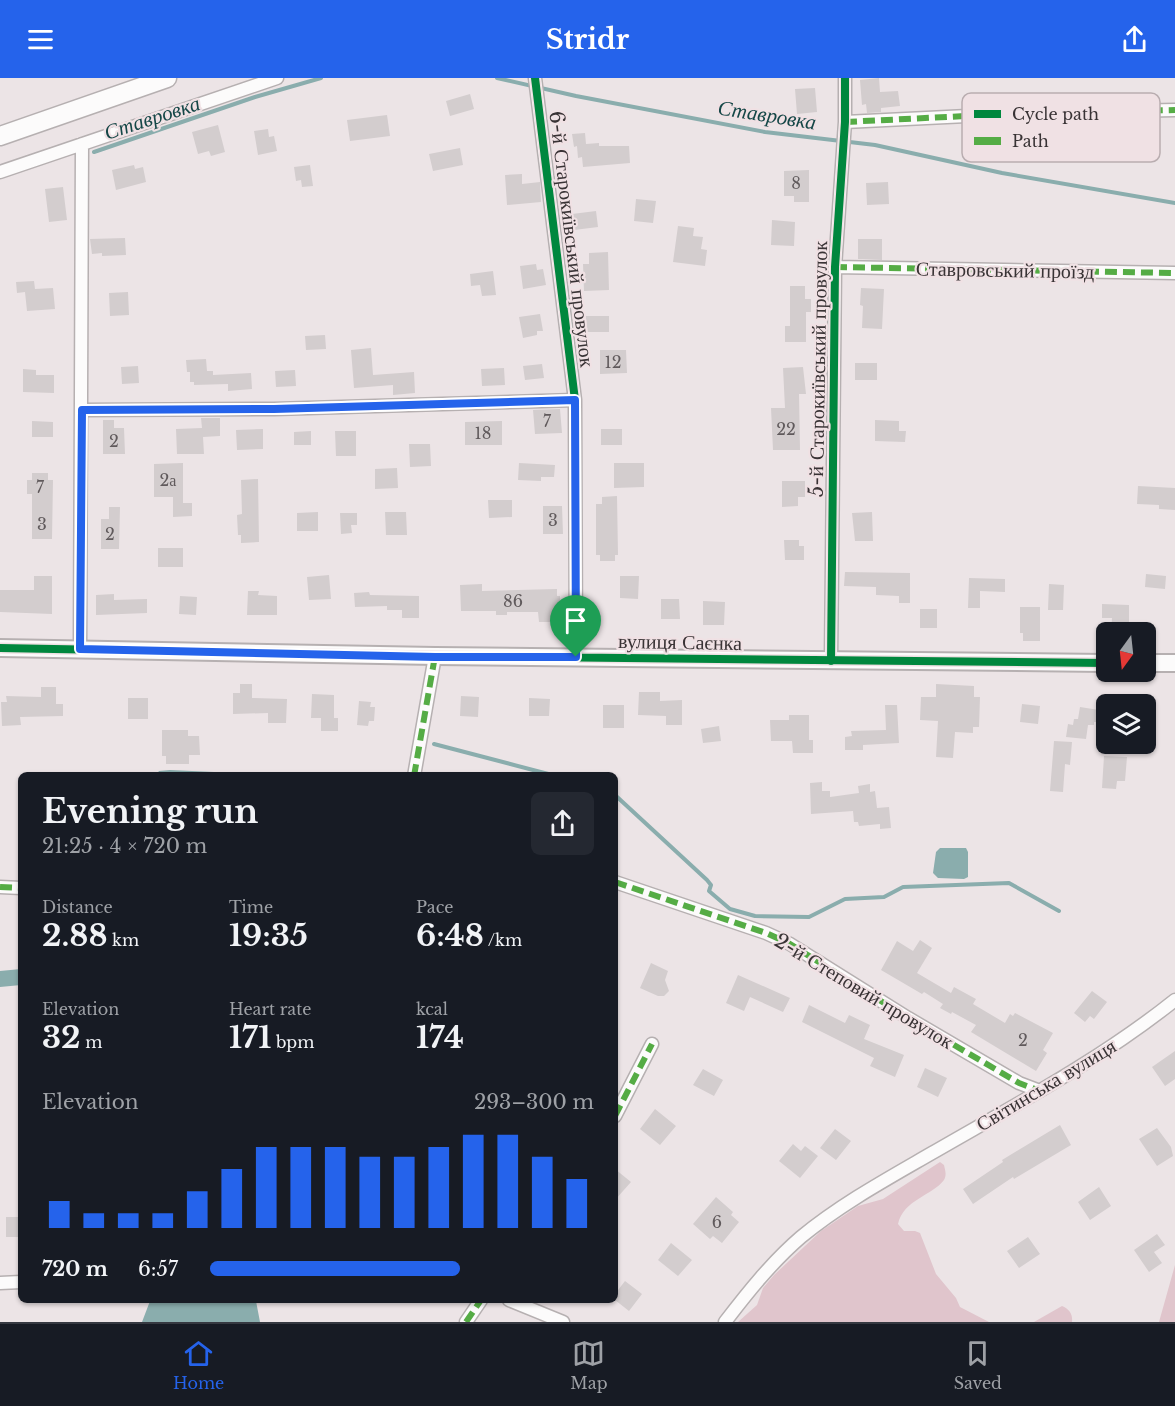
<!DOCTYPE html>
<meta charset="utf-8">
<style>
:root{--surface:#171b24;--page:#242831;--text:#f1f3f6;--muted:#9ea1a6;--line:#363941;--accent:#2563eb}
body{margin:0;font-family:"Libre Baskerville",serif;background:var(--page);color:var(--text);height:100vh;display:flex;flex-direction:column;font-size:22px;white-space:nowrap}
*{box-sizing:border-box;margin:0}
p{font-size:20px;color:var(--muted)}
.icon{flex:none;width:33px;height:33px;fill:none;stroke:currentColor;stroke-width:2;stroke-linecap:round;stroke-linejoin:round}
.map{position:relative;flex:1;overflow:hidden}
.panel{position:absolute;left:18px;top:694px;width:600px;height:531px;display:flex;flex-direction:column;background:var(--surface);border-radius:9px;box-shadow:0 2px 4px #0004}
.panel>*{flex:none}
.needle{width:39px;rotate:195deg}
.tools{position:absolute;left:1096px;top:544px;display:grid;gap:12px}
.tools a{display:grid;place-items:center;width:60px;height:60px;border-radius:9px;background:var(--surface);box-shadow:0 2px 4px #0004;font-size:30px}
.pin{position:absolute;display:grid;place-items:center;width:51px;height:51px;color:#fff;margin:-62px -26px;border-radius:50% 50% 50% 0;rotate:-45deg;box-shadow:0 0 6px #0007}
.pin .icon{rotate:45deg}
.round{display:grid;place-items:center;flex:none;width:63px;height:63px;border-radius:9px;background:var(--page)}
.headline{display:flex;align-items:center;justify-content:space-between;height:102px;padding:0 24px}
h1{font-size:33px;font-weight:700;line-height:45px}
.metrics{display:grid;grid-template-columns:repeat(3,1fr);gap:9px;height:102px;padding:6px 24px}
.metrics div{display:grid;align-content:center}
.metrics b{font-size:30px;font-weight:700}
.metrics small{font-size:16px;font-weight:400}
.metrics p{font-size:16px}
.chart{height:168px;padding:12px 24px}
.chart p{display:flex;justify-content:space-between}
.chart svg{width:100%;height:108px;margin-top:6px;stroke:var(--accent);stroke-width:6}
ul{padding:0 24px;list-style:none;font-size:20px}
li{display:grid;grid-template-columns:96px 72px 1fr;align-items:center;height:45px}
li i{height:15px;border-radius:8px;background:var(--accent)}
header{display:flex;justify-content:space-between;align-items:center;height:78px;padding:0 24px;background:var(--accent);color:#fff;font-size:27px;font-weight:700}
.menu{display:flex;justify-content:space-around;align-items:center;height:84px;border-top:2px solid var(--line);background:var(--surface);font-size:16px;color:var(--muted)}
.menu a{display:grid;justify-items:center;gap:3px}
.menu .active{color:var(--accent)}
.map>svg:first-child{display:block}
.green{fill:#e0c5cc}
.water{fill:#8aadad}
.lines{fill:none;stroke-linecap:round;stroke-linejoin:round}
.stream{stroke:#8aadad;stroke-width:4}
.building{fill:#d3cdce}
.street-casing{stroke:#b6b0b1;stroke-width:15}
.secondary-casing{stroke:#b6b0b1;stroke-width:20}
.primary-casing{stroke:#b6b0b1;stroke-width:21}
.street{stroke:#fcfbfb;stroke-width:12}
.secondary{stroke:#fcfbfb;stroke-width:16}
.primary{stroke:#fcfbfb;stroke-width:18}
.quiet{stroke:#55ac45;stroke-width:6;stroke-dasharray:12 6;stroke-linecap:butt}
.cycleway-casing{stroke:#f0e1e4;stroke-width:11}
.cycleway{stroke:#00873e;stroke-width:8}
.route-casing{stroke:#fff;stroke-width:12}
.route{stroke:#2563eb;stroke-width:8}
.labels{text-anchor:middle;stroke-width:4.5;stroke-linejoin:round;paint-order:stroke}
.number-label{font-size:16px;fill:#605a5c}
.street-label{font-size:20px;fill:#393335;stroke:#f0e1e4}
.water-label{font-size:21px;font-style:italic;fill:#154747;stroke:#f0e1e4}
.key{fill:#f0e1e4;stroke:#b9adb0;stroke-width:1.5}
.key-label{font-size:16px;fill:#393335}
</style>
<header><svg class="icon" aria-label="menu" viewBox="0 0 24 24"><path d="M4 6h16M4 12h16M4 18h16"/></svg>Stridr<svg class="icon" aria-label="share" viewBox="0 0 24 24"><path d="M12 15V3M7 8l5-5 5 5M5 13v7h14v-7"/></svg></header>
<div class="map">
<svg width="1175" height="1244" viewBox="0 0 1175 1244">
<rect width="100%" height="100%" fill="#ece4e6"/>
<path class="green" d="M940,1084L944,1087C945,1092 947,1097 944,1102C932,1118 904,1121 898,1146L904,1153H915L920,1155L936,1196L956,1220L960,1229L989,1244H738L757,1227L763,1210L774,1197L821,1153L858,1128L883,1121Z
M1175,1187V1244H1159Z
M1062,1228C1069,1231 1073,1236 1072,1244H1034Z"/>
<path class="water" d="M170,692L214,694L225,697H156L159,693Z
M940,770H966L968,774V799L964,801L938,800L933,795L936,774Z
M21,891V907L0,909V893Z
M150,1223H256L260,1244H142Z"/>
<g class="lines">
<path class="stream" d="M497,0L576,18L765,54L875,67L1002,95L1175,125
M94,74L255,19L321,0
M434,666L556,698
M615,717L707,802L711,807L709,813L730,831L755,838L809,839L845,821L884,819L903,809L1009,805L1059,833"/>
</g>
<path class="building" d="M879,0L880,14L898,13L900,28L881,30V34L867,35L866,26L862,27L860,2Z
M815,10L817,34L797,36L795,11Z
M470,16L474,31L450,38L446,23Z
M387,37L390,58L350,63L347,42Z
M218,47L225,74L211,78L209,73L198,76L192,54Z
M268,51L269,59L274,58L277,73L258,77L254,53Z
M585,55L586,66L599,65V68H629L630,85L583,89L582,79L578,80L577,68L574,69L572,56Z
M460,70L463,87L433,93L429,76Z
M134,87L135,91L143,89L146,104L116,112L112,92Z
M310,87L313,108L302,109L301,102L296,103L294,89Z
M809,92V124H794V118H784V93Z
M522,96V106L540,104L541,124L507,127L505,97Z
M888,104L889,126L867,127L866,105Z
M63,109L67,142L49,144L45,111Z
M636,121L656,123L653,145L634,143Z
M596,133L598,149L574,152L572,136Z
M772,142L795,144L794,168L771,167Z
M678,148L694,150L693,158L703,159L701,171L707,172L705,188L673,184Z
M125,160L126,177L102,178V175L92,176L90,161Z
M858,161H882V182L858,181Z
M608,174L609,212L584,213L583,186H589V175Z
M536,186L537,192L543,191L546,207L523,211L520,188Z
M493,193L496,217L482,218L480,207L471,208L470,196Z
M34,203L35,211L53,210L55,231L27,233L25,214L17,215L16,204Z
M790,208H805V221H811V234H806V264H785V248H790Z
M861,210L884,211L882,251L862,250L863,228L860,227Z
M128,214L129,237L110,238L109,215Z
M540,236L543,253H537V257L523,260L519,239Z
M586,238H609V254H586Z
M325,257L326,271L306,272L305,258Z
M371,270L373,297L414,294L415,315L393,317V307L354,310L351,272Z
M600,272H626L627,295L600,296Z
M206,281L207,293H213V297L251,295L252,311L228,313V306L194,307V304H190V294H187L186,282Z
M855,285H877V302H855Z
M542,286L544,300L525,302L523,288Z
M138,288L139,305L122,306L121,289Z
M803,289L806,316H799L800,372H773L771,330H785L783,290Z
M504,290L505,307L482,308L481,291Z
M23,291L36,292V297H54V315L23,314Z
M295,292L296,308L276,309L275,293Z
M560,331L562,355L535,356L533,332Z
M201,340H220V358L203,359L204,376H177L176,351L202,350Z
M103,342H114V350H124L125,376H103Z
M875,342L899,343V353H906L905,364L875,363Z
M32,343L53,344V359H32Z
M502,343V367H465V344Z
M263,351V371L237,372L236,352Z
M601,351H622V367H601Z
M311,353V367H294V354Z
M335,353H356V378H336Z
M409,366H430L431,388L410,389Z
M183,385V425H192V438L173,439V419H154V386Z
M519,385L555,387L554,399H541V403L518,402Z
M614,385H644V409L614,410Z
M397,390L398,410L375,411V391Z
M32,395H48V402H53L52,461H32V416H27V402H32Z
M258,401L259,464L241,465V457H238L237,437L242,436L241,402Z
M782,403H805V419H798V428L782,429Z
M1138,408L1175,410V432L1159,431V427L1137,426Z
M617,418L618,477H615V483H600V477H596V426H602V419Z
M488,422H512V439L489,440Z
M543,428H562L563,456H543Z
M109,429H120L119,471H101V441H109Z
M318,434V453H297V435Z
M385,434H406L407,457H386Z
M872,434L873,463H855L852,435Z
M340,435H357V447H351L352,455L341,456Z
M784,462H799V468H804V482H785Z
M158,470H183V489H158Z
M845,494L910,495V525H899V518L876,517V509L844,508Z
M1146,496L1166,498L1165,511L1145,509Z
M329,497L331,521L309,522L307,499Z
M34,498H52V536L0,534V512H34Z
M620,498H639L638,521L620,520Z
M969,500L1005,501V514L980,513V530H968Z
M482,506V513L557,511V518H560L561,544H539L538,534H507V537H496V533H461L460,507Z
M1049,506L1064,507L1063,532H1048Z
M248,513H259L258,517L277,518V537H247Z
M369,514L370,517L419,518V540H402V532H387V528L355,529L354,515Z
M114,516V522L147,521V535L96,537V517Z
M180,518L197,519L196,537L179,536Z
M661,521H679L680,541H661Z
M703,523L725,524L724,547H703Z
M1102,526L1129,527V555H1111L1112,540H1102Z
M1020,529H1040V563H1023V555H1020Z
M920,531H937V550H920Z
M240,606H252V620L287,621L286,645H268V635L233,636V615H240Z
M936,606L974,608V619H980L979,649H973V655L955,654L953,680L936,679L938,643L920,642L921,619H936Z
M41,609H56V626H63V638L20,639L21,647L2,648L1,624H7L6,618L41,619Z
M639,614H660V623L682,622V647H666V638L638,637Z
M312,616L334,617V640H338V653H321V640H311Z
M461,618L479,619L478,639L460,638Z
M128,620H148V641H128Z
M529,620L550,621L549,638H529Z
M359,623L371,624L370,629H375L374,643H369L368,648L357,647Z
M1022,626L1040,628L1038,646L1020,644Z
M603,627H624V650H603Z
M885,627H897L899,665L863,667V672H845V659L852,658L851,653L886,652Z
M1080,629L1099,632L1098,644H1094V647H1088L1086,661L1066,659L1068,646L1073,647L1074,641H1078Z
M789,637H809V662H813V675H793L792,663H771L770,642H789Z
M719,648L721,663L703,665L701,651Z
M162,652H188V658H199L200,677H189V686H166V678H162Z
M1054,663L1072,664L1070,687L1065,686L1063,714L1050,713Z
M1104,678L1127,679L1125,703H1117L1116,711L1102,710Z
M822,704V713H830V719L859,715L858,708L870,706V714L875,713L877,730L889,729L891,750L880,751V746L859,748L858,744H854L853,733L811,736L810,705Z
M920,862L932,870L917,895L951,915L954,909L976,921L973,926L1005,945L1010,936L1013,938L1015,935L1053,955L1043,972L1047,975L1036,993L971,954L976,947L952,934L951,936L940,930L943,926L924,914L922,916L881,892L897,863L913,873Z
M651,885L668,893L665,902L669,913L664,918H658L640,910Z
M738,897L790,920L783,934L750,919L744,933L726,925Z
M1092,913L1107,924L1094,941L1090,938L1085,944L1074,935Z
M809,927L845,945L849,937L870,947L864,961L904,977L895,999L870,988L874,980L802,944Z
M1175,973V1001L1165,1008L1152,989Z
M925,990L947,1000L938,1019L917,1009Z
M703,991L723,1002L714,1018L693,1007Z
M655,1031L676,1048L660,1067L640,1051Z
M1060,1047L1071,1067L1014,1101L1013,1099L973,1126L963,1111L1003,1084L1002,1082Z
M1157,1050L1171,1069L1173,1078L1157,1088L1139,1061Z
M835,1051L851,1063L836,1082L820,1070Z
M793,1066L801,1073L805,1068L818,1078L800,1100L779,1083Z
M615,1091L631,1104L615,1122Z
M1099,1109L1111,1128L1090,1142L1078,1124Z
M716,1119L733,1134L731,1137L739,1144L722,1165L713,1158L710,1161L693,1146Z
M6,1139H21V1159H6Z
M1157,1156L1165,1167L1154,1174L1162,1185L1149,1194L1134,1172Z
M1028,1159L1040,1176L1019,1190L1007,1173Z
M671,1165L692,1182L678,1198L658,1182Z
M625,1203L642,1216L629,1233L615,1222V1216Z"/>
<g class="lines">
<defs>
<path id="street" d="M535,0L575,322L576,579
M845,44L1027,35L1175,32
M0,94L277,0
M835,189L1175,195
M83,332L274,331L575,322
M80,571L82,66
M831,583L835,189L845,44V0
M414,698L435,578
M615,804L766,855L790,866L908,940L1019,1005L1040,1013
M0,809L21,810
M615,1038L652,966
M0,1205L21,1204
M509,1222L563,1244
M466,1244L481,1222
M725,1244C748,1214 772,1184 801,1159C841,1126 887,1101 932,1075C1015,1027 1100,982 1175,922"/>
<path id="secondary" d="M0,570L435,578L1107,585
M1146,585H1175"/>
<path id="primary" d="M0,58L167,0"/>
</defs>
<use href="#street" class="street-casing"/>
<use href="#secondary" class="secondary-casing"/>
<use href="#primary" class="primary-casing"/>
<use href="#street" class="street"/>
<use href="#secondary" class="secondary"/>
<use href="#primary" class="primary"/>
<path class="quiet" d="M845,44L1027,35L1175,32
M835,189L1175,195
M83,332L274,331L575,322
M414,698L435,578
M615,804L766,855L790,866L908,940L1019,1005L1040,1013
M0,809L21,810
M615,1038L652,966
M466,1244L481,1222"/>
<defs>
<path id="cycleway" d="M535,0L575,322L576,579
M0,570L435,578L1107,585
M831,583L835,189L845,44V0"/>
</defs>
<use href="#cycleway" class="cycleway-casing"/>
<use href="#cycleway" class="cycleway"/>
</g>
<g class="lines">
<defs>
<path id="route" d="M575,322L576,579H435L80,571L82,332L274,331Z"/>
</defs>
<use href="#route" class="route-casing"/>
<use href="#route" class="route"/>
</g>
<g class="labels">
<g class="number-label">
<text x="796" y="111">8</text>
<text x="613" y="290">12</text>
<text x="547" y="349">7</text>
<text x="786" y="357">22</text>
<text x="483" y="361">18</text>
<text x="114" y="369">2</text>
<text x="168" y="408">2а</text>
<text x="40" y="415">7</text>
<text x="553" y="448">3</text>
<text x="42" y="452">3</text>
<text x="110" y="462">2</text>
<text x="513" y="529">86</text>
<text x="1023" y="968">2</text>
<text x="717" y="1150">6</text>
</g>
<g class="street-label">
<text transform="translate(572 161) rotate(83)" y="7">6-й Старокиївський провулок</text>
<text transform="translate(1005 192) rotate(1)" y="7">Ставровський проїзд</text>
<text transform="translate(818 291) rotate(-89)" y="7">5-й Старокиївський провулок</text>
<text transform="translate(680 564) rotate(1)" y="7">вулиця Саєнка</text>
<text transform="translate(864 913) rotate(31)" y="7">2-й Степовий провулок</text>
<text transform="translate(1046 1007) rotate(-31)" y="7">Світинська вулиця</text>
</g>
<g class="water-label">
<text transform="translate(767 37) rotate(9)" y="7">Ставровка</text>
<text transform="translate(152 40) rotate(-18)" y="7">Ставровка</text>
</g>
</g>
<rect x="962" y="15" width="198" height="69" rx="9" class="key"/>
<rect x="974" y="32" width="27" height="8" fill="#00873e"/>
<rect x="974" y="59" width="27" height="8" fill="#55ac45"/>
<g class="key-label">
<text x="1012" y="42">Cycle path</text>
<text x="1012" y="69">Path</text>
</g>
</svg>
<div class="tools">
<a><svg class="needle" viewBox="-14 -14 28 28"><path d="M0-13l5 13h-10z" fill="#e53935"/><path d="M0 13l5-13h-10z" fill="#9ea1a6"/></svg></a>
<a><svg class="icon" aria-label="layers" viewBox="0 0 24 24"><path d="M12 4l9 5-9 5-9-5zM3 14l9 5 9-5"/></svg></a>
</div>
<div class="pin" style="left:576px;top:579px;background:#1e9e55"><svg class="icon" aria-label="arrive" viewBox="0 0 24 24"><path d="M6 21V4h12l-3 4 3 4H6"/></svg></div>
<section class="panel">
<div class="headline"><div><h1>Evening run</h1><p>21:25 · 4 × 720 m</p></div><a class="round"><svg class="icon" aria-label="share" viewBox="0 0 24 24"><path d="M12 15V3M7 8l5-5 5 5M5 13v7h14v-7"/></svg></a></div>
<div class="metrics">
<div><p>Distance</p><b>2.88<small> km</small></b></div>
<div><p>Time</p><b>19:35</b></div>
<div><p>Pace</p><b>6:48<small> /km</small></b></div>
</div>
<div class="metrics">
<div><p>Elevation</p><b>32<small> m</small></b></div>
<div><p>Heart rate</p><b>171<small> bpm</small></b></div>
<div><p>kcal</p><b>174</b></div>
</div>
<div class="chart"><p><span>Elevation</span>293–300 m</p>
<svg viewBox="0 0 160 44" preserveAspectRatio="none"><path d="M5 44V33M15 44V38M25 44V38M35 44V38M45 44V29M55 44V20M65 44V11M75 44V11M85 44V11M95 44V15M105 44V15M115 44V11M125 44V6M135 44V6M145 44V15M155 44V24"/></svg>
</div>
<ul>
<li><b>720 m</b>6:57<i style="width:65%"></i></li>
</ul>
</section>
</div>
<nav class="menu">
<a class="active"><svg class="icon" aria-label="home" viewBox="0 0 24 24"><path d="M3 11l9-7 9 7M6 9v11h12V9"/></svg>Home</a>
<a><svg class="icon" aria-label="map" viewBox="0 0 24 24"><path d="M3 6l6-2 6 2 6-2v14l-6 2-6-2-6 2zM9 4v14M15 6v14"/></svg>Map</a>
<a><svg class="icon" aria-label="saved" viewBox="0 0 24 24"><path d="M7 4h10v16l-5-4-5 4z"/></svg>Saved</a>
</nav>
